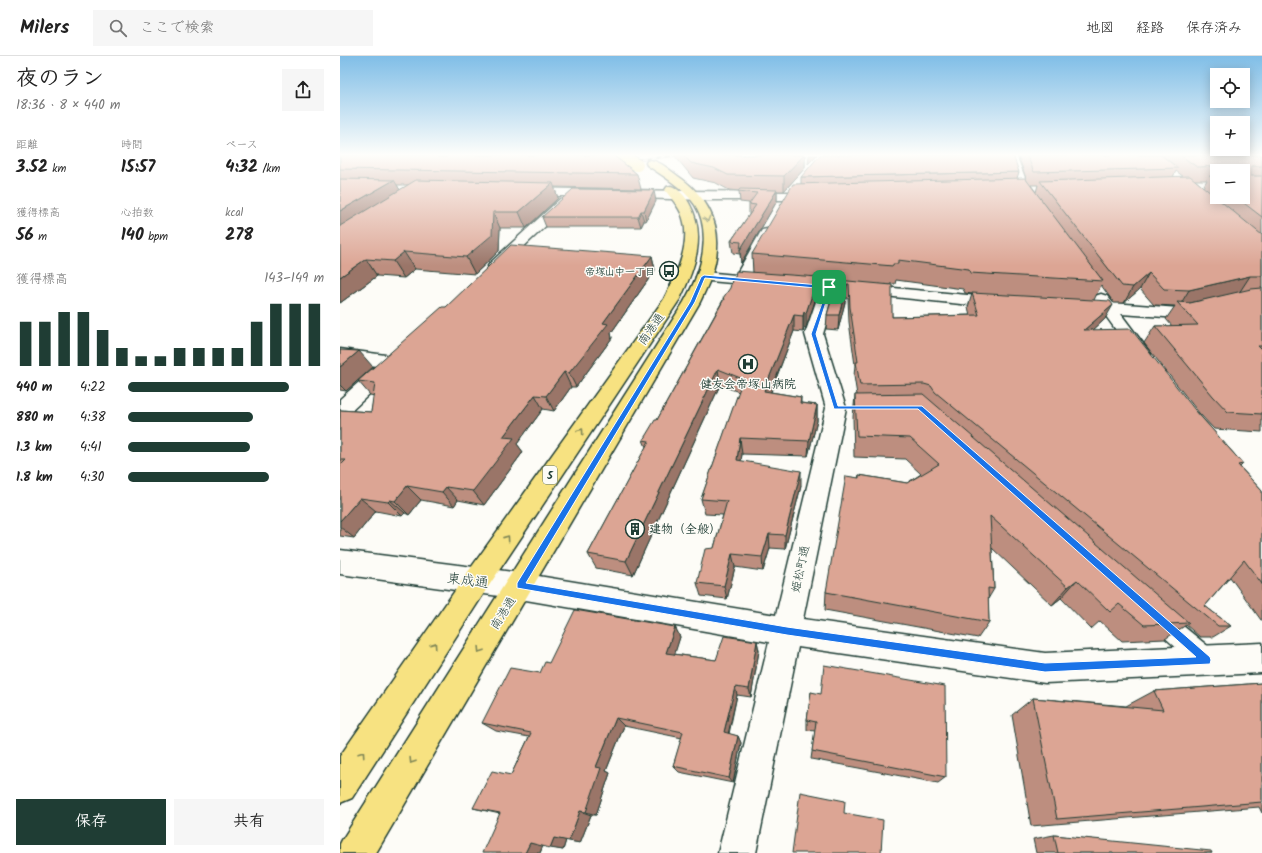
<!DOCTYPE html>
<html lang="ja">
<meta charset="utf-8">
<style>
:root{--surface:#fff;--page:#f6f6f6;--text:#222;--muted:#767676;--line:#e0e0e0;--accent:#1f3d34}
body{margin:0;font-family:Kalam,"Klee One",sans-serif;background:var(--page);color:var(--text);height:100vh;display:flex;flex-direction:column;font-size:15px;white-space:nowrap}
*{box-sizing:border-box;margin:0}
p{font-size:13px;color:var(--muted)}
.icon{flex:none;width:22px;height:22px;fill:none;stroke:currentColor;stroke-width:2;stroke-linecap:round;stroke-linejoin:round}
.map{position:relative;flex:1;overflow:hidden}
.details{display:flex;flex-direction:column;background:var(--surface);width:340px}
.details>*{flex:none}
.controls{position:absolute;left:870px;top:12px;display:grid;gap:8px}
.controls a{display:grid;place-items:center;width:40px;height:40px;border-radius:0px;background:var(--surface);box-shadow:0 2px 10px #0003;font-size:20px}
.pin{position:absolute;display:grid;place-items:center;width:34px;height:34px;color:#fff;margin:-17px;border-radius:8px;box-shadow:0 2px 6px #0006}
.round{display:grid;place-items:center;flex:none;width:42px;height:42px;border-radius:0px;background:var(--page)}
.head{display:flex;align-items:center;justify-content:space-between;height:68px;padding:0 16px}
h1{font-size:22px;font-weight:700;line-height:30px}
.stats{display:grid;grid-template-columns:repeat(3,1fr);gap:6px;height:68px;padding:4px 16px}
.stats div{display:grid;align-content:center}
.stats b{font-size:17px;font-weight:700}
.stats small{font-size:11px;font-weight:400}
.stats p{font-size:11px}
.chart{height:112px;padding:8px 16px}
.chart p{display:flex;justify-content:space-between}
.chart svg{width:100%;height:72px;margin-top:4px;stroke:var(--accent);stroke-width:6}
.primary-button{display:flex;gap:8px;margin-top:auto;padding:8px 16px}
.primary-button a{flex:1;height:46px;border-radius:0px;background:var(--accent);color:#fff;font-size:16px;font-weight:700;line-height:46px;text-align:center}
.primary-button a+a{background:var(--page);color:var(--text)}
ul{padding:0 16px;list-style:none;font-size:13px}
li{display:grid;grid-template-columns:64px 48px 1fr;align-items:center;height:30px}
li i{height:10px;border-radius:5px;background:var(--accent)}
header{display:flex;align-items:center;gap:24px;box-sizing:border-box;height:56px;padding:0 20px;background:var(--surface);border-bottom:1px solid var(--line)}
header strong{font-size:19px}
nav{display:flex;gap:22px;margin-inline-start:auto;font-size:14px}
.search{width:280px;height:36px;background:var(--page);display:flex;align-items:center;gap:10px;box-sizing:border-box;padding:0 14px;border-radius:0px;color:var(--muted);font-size:15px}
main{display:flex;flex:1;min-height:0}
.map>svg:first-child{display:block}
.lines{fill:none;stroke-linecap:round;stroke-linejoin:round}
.lane-casing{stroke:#1f3d34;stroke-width:3}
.street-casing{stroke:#1f3d34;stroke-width:3}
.primary-casing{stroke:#1f3d34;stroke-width:3}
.lane{fill:#fdfcf7;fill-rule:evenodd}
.street{fill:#fdfcf7;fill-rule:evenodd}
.primary{fill:#f7e281;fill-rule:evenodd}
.rail-casing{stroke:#1f3d34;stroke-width:2.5}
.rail{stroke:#fdfcf7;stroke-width:1.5;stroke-dasharray:5;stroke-linecap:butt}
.primary-bridge-casing{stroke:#1f3d34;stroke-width:14;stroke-linecap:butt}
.primary-bridge{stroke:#f7e281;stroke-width:12}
.wall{fill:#bd8e7f;stroke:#1f3d34;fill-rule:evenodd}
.shaded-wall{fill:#9a7468;stroke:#1f3d34}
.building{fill:#dca594;stroke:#1f3d34}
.oneway{stroke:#808757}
.route{fill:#1a73e8;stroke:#fff;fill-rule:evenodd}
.labels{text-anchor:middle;stroke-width:3;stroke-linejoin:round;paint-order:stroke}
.far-poi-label{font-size:10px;font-weight:bold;fill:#1f3d34;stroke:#fdfcf7;text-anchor:end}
.shield{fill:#fdfcf7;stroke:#62766e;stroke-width:1}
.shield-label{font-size:11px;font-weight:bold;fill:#1f3d34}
.street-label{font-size:12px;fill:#1f3d34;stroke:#fdfcf7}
.poi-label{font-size:12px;font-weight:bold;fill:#1f3d34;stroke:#fdfcf7}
.near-street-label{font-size:14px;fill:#1f3d34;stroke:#fdfcf7}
</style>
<header>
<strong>Milers</strong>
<div class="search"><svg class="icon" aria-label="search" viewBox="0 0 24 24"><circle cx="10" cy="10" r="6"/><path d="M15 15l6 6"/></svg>ここで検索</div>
<nav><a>地図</a><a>経路</a><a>保存済み</a></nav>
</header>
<main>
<section class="details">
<div class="head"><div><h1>夜のラン</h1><p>18:36 · 8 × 440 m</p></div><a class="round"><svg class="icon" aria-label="share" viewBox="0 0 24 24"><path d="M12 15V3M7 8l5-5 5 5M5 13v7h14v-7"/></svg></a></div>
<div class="stats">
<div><p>距離</p><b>3.52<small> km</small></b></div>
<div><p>時間</p><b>15:57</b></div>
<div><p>ペース</p><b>4:32<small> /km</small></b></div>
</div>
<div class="stats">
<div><p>獲得標高</p><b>56<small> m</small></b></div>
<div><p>心拍数</p><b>140<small> bpm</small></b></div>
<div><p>kcal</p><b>278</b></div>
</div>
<div class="chart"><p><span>獲得標高</span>143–149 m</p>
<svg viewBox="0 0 160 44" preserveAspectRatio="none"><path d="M5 44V17M15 44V17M25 44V11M35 44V11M45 44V22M55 44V33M65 44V38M75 44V38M85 44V33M95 44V33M105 44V33M115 44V33M125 44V17M135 44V6M145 44V6M155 44V6"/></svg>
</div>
<ul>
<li><b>440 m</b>4:22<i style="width:82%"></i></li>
<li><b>880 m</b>4:38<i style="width:64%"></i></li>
<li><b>1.3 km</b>4:41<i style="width:62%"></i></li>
<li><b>1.8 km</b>4:30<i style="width:72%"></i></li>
</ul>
<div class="primary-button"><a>保存</a><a>共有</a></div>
</section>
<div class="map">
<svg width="922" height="797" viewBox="0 0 922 797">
<rect width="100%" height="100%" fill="#fdfcf7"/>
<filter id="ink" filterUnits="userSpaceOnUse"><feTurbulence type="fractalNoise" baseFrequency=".025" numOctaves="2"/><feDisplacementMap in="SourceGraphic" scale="8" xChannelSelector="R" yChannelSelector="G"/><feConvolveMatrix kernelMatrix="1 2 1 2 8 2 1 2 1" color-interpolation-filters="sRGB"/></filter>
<g filter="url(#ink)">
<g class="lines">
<defs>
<path id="lane" d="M819,553L826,556L875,596L878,604L875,612L867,615L859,612L812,570L809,563L812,556Z"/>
<path id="street" d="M666,99H676L690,134L700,148L698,151H690L678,135Z
M186,132C282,134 378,136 474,136L478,137L480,140L478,143L474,144H368L182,139L180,136L182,133Z
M225,141L229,142L231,145L229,148L160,213L155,214L150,213L148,210L150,207L221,142Z
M427,173L432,174L434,177L411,220L429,222L432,225L429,228L424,230L359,224L356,221L359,218L364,216L396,219L420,177L422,174Z
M489,226L495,228L497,231L483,278L506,352L463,563L705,597L922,587V617L705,627L458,591L416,797H378L429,586L180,543L0,518V494L180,517L436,559L486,352L465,278L481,231L483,228Z
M522,229L659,242L665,244L667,247L665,250L659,252L516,237L514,234L516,231Z
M761,238L767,240L773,247L839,252L861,248L867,250L869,253L867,256L839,262L781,258L811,298L808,302L802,304L796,302L763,256L736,253L734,250L736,247L742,245L755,246L753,243L755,240Z
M0,293L53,300L60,302L62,306L60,310L55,311L53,316L7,359L0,361V343L37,310L0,305Z"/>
<path id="primary" d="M311,104C322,106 333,117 342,123C375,148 385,181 371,221C368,229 364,237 360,246L36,797H0V788L2,784L344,246C348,238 353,230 356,221C365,199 368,169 355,149C344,132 323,120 307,109L306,107L307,105Z
M331,130C338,132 345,140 349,147C367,179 355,212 340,243L146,534L12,742L0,747V700L128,516L324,243C337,218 353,184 341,157C337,148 331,142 325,134L327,131Z"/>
</defs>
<use href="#lane" class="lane-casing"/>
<use href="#street" class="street-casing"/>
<use href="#primary" class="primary-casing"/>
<use href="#lane" class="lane"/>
<use href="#street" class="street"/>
<use href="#primary" class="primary"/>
<defs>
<path id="rail" d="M271,107L339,99"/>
</defs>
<use href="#rail" class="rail-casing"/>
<use href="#rail" class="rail"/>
<defs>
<path id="primary-bridge" d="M282,99L297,109"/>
</defs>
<use href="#primary-bridge" class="primary-bridge-casing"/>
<use href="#primary-bridge" class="primary-bridge"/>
</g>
<path class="wall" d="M0,99H274H273L297,118L301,133L214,131L218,142L186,172H160L159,195L135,218L75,213L64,222L37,220L0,247ZM57,129H69L60,134Z
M334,99H465V112L444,135H437V145L401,207L400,198L393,197L391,185L409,159V147L400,146L399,135L389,134L376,127L353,122Z
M678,99H922V376L874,373L859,357L804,287L815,270H832L826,263L835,250L814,249L800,233L784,247H774L761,229L754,244L765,263L753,274L855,354L903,408L900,411L922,435V564H921L890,521L865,550L891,570L873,581H860L846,569L825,583L782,585L760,565L751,573L721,542L712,549L652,492L654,533L648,543L649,566L638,582L485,554L486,536L519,419L567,427L581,418L565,403L514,401L513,361L515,339H517L514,320L515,309L509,266L508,242H506L498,274L486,273L487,259L496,225L478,224V236L466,272H464L463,276L454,275L431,336L461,341V347L477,349V365L468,400L402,398L401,405L461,430L445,493L430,492L423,515L395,511L387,543L361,540L357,527L374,492L383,459L365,458L361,443L399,336L380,329L293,519L256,512L248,498L306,391L303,384L317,364L383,244V242L413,217L412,198L461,128V121L679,116L677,122L687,125ZM836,115L844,121H833ZM877,115H903V141H877ZM855,124H867L863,131ZM691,129H698L696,136ZM556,224L623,233L625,237L632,238L628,251L630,259L552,261L550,229V228H555Z
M316,145L306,165H304L301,171H206L202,161Z
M312,200L315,214L271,277L272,282L236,331H231L214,355L203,353L177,388L183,396L144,449L118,444L114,450L81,444L69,459L65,457L62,460L36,455L14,482L0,480V354L31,356L34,340L30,339L18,325L106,251Z
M0,294L33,311L6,335L0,334Z
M335,571L340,581L334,598L376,604L417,585L419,595L411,641L397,639L389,678L398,680L401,687L393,727L339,716L333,710L342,682L284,670L266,715L270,717L256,759H251L240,787L226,784L223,794L203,790L200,797L160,758L133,752L171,719L189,681L156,675L142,667L200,617L209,607Z
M922,627V757L919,751L691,770L672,659L693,642L786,650L814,635Z
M471,636L606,721L598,727L471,703L475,675L467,674V664Z
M714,779L872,797H696L693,783Z"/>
<path class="shaded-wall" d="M95,99H118L104,109Z
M464,99H465V112L444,135V120Z
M469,99H477L468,108Z
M54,124L63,139L0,178V155Z
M213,127L218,142L186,172L179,156Z
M437,134V145L401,207L400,194Z
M314,135L316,145L306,165L304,155Z
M301,155L304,165L301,171L298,161Z
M153,156L160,172L159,195L135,218L126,201Z
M64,196L75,213L64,222L53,205Z
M312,200L315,214L271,277L272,282L236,331L229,317L263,267Z
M26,203L37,220L0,247V221Z
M809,217L800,233L784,247L793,231Z
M910,220L899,237L840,249L849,234Z
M478,221V236L466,272V257Z
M507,228L506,242L498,274L499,259Z
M773,249L765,263L737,289L744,274Z
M464,256V272L463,276V260Z
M454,259V275L425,351L424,335Z
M19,295L33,311L6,335L0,329V311Z
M378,313L380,329L293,519L286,505Z
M224,316L231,331L214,355L206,340Z
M195,339L203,353L177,388L183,396L144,449L133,435L163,381Z
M477,349V365L468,400L469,385Z
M400,382L402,398L399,419L397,404Z
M461,415V430L445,493V479Z
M67,430L81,444L69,459L55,445Z
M106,431L118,444L114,450L102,436Z
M20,442L36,455L14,482L0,471V465Z
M50,444L65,457L62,460L48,446Z
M429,478L430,492L423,515L422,501Z
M392,498L395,511L387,543L384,530Z
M737,524L721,542L712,549L728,531Z
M335,571L340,581L332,607L326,597Z
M417,585L419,595L411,641L409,633Z
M395,631L397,639L387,683L384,676Z
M276,662L284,670L266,715L270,717L256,759L246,756L256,711Z
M398,680L401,687L393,727L389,722Z
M240,755L251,759L240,787L229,785Z
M214,782L226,784L223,794L210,792Z
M190,787L203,789L200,797H185Z"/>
<path class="building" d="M0,99H95L98,101H107L109,99H273L297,118L0,113Z
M343,99H464L444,120L388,119L374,112L351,107Z
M480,99H673L679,116L461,121Z
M687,99H821L838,112L694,116Z
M840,99H922V110H911V120H922V161L896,141H903V115H886V110L857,111Z
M850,120L922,179V220H910L849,234L824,233L809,217L793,231L782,230L700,125Z
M869,120H877V126Z
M685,122L763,225L630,217L629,213L558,204V208H553V210L412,198L453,128Z
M0,123L54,124L0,155Z
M76,124L213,127L179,156H153L152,179L126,201L64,196L53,205L26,203L0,221V170Z
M233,133L312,134L314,135L304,155H301L298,161H202Z
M400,133L437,134L400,194L401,186L391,185L416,149L409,148L417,137L398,135Z
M171,189L312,200L263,267L268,268L229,317L224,316L206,340L195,339L163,381L174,382L133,435L106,431L102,436L67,430L55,445L50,444L48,446L20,442L0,465V410L6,404H0V354L31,356L35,327L18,325L102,251H106Z
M396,215L478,221L466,257L464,256L463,260L454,259L424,335L461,341L460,347L477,349L469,385L400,382L397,404L461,415L445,479L429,478L422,501L392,498L384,530L357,527L365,493L374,492L387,445L361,443L403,323L378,313L286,505L248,498L309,385L303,384L315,364H317L384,243L383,242L390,232L392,224L395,221Z
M497,224L552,229V261L639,259L632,237L770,245L773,249L744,274L791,273L855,354L903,408L898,409L922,435V528L904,504L865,550L891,570H878L595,336L591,330L584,328L520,329L516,306H518L510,251L509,228H507L499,259H487Z
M922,232V290H918L922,294V358L888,356L873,340L815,270L858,269L837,246L850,247L911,233Z
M0,294L19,295L0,311Z
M583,338L849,567L804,569L779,548L770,556L737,524L728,531L650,460L654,533L648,532L649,566L486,536L506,420L519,422V419L567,427L599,408L570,382L517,380L515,339Z
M235,554L335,571L326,597L376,604L384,580L417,585L409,633L395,631L384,676L398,680L389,722L333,710L343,676L276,662L256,711L261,712L246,756L240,755L229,785L214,782L210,792L190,787L185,797H142L160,757L133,752L152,715L171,719L191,677L142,667L170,612L200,617L205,606L209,607Z
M484,609L605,630L606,721L472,695L476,666L467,664L471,636L481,638Z
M922,627V746L717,763L693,642L823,654L814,635Z
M460,736L505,745L504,757L543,764L541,797H452Z
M714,779L871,795L872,797H718Z"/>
<defs><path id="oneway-chevron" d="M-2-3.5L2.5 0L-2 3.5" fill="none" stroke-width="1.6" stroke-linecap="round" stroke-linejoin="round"/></defs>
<g class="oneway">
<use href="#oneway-chevron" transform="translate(367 163) rotate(73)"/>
<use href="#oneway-chevron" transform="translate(241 375) rotate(-55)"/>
<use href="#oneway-chevron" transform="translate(167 482) rotate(-55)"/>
<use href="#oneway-chevron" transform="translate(94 589) rotate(-56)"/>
<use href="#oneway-chevron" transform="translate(140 594) rotate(122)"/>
<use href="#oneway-chevron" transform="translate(22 698) rotate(-56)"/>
<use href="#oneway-chevron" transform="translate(72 705) rotate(122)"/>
</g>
</g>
<linearGradient id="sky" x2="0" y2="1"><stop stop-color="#80bee7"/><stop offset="0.47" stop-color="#fefefb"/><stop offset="1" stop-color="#fefefb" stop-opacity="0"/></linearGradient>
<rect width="922" height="210" fill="url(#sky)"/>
<path class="route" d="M364,219L491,230L476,278L498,350H582L870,601L871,604L870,608L705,616L447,579L177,532V527L350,246L361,221ZM365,222L487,233L471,278L494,353H578L856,601L705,607L447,571L186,527L355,246Z"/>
<defs>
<symbol id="bus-ring" viewBox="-11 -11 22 22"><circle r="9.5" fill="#fdfcf7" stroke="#1f3d34" stroke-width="1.5"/><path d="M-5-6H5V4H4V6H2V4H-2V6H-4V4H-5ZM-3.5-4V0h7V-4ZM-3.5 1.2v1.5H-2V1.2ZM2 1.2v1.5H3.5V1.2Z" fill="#1f3d34"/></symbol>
<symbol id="hospital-ring" viewBox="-11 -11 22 22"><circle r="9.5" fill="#fdfcf7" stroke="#1f3d34" stroke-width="1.5"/><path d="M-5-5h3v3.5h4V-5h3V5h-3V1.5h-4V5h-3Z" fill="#1f3d34"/></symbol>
<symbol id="building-ring" viewBox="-11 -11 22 22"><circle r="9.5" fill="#fdfcf7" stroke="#1f3d34" stroke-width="1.5"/><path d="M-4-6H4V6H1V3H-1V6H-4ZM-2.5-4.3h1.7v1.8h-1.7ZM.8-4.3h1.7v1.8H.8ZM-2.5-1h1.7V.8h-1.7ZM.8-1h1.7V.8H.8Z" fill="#1f3d34"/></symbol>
</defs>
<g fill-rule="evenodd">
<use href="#bus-ring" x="318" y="204" width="22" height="22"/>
<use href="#hospital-ring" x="397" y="297" width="22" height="22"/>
<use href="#building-ring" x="284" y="462" width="22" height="22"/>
</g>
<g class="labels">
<g class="far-poi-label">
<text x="315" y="219">帝塚山中一丁目</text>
</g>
<rect class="shield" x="203" y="410" width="14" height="18" rx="3"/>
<g class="shield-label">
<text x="210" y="423">5</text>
</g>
<g class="street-label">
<text transform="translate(311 273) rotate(-55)" y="4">南港通</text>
<text transform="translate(460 513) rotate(-78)" y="4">姫松町通</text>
<text transform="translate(163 557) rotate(-58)" y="4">南港通</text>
</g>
<g class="poi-label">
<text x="408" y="332">健友会帝塚山病院</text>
<text x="309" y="477" text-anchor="start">建物（全般）</text>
</g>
<g class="near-street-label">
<text transform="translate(128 524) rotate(7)" y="5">東成通</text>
</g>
</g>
</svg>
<div class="controls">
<a><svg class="icon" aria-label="locate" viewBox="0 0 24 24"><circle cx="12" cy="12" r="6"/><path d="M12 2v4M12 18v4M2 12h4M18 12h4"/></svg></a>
<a>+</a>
<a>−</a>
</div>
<div class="pin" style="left:489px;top:231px;background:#1e9e55"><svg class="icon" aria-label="arrive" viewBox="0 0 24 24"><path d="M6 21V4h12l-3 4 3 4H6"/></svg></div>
</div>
</main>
